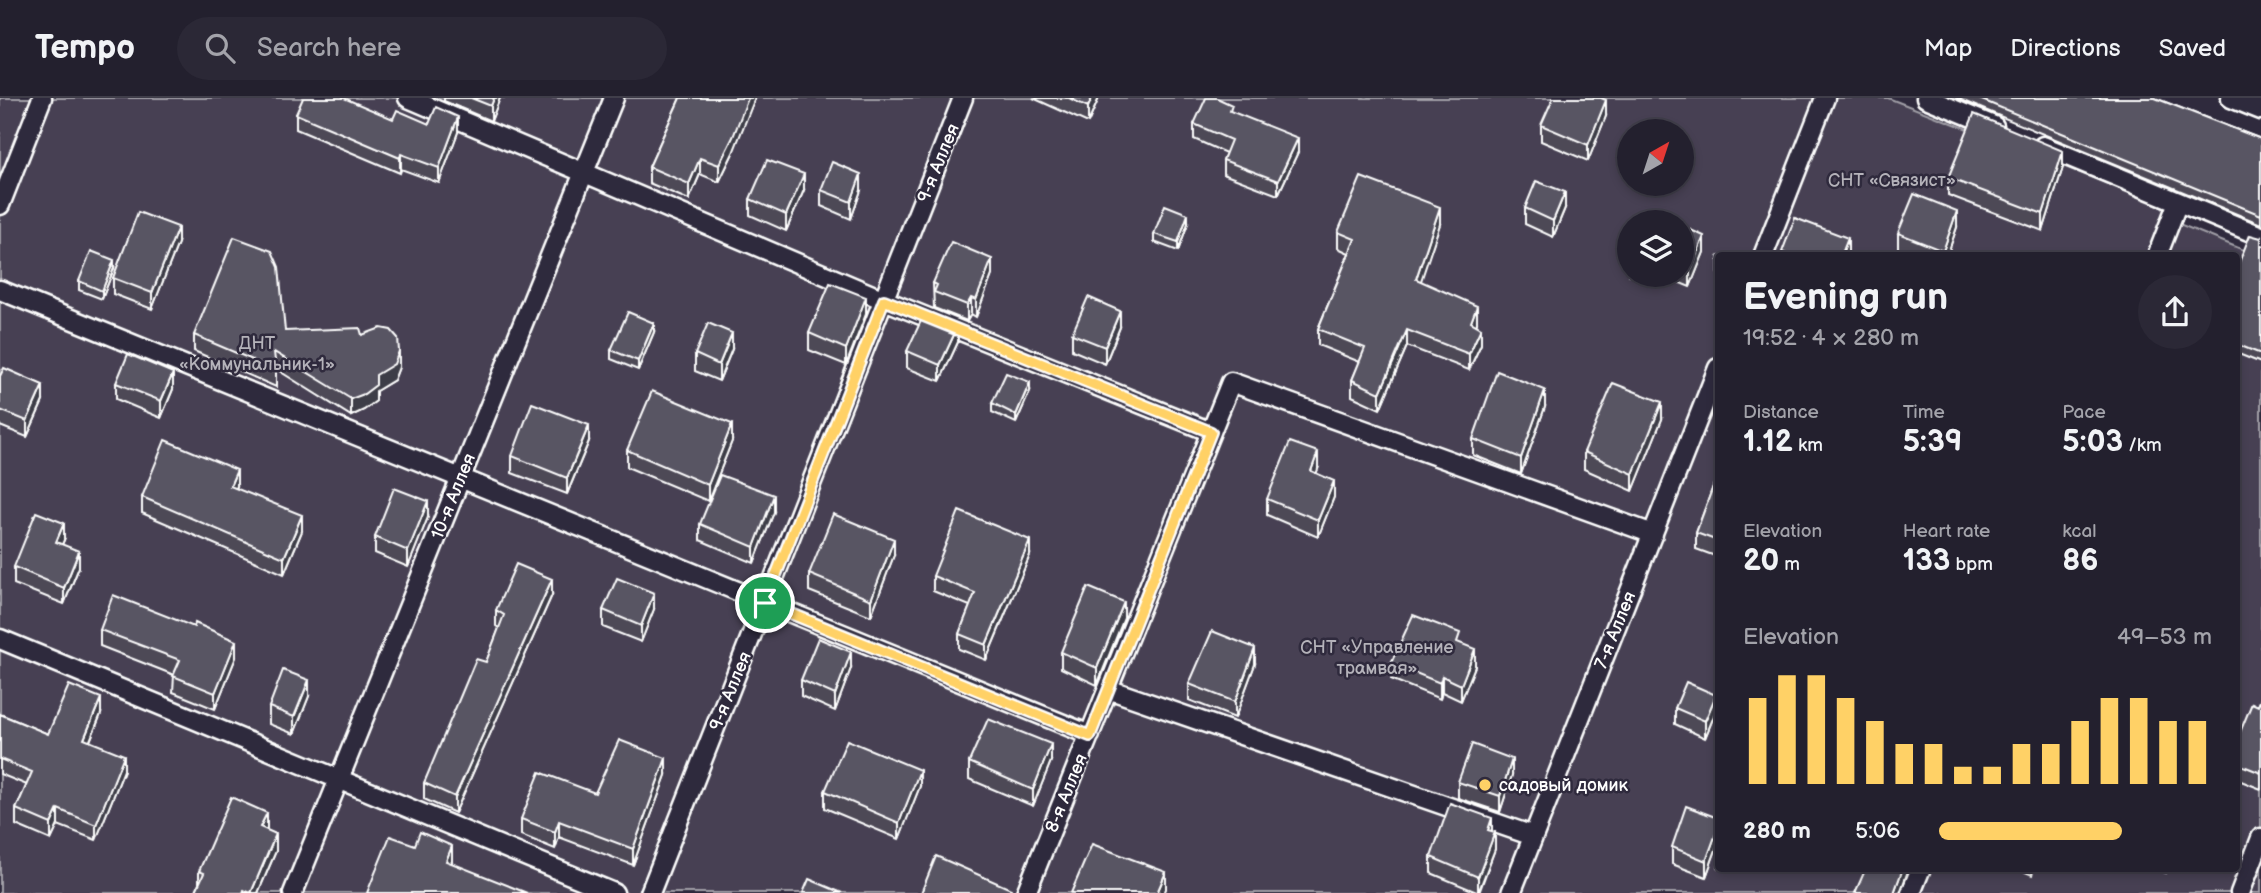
<!DOCTYPE html>
<meta charset="utf-8">
<style>
:root{--surface:#23202e;--page:#2b2836;--text:#f1f3f6;--muted:#a3a3aa;--line:#403e4a;--accent:#ffd166}
body{margin:0;font-family:"Balsamiq Sans",sans-serif;background:var(--page);color:var(--text);height:100vh;display:flex;flex-direction:column;font-size:26px;white-space:nowrap}
*{box-sizing:border-box;margin:0}
p{font-size:23px;color:var(--muted)}
.icon{flex:none;width:38px;height:38px;fill:none;stroke:currentColor;stroke-width:2;stroke-linecap:round;stroke-linejoin:round}
.map{position:relative;flex:1;overflow:hidden}
.drawer{position:absolute;left:1715px;top:154px;width:525px;height:620px;display:flex;flex-direction:column;background:var(--surface);border-radius:7px;box-shadow:0 4px 10px #0003,0 0 0 2px var(--line)}
.drawer>*{flex:none}
.needle{width:46px;rotate:39deg}
.tools{position:absolute;left:1617px;top:21px;display:grid;gap:14px}
.tools a{display:grid;place-items:center;width:77px;height:77px;border-radius:50%;background:var(--surface);box-shadow:0 4px 10px #0003,0 0 0 2px var(--line);font-size:35px}
.pin{position:absolute;display:grid;place-items:center;width:60px;height:60px;color:#fff;margin:-30px;border:4px solid #fff;border-radius:50%;box-shadow:0 2px 7px #0007}
.round{display:grid;place-items:center;flex:none;width:74px;height:74px;border-radius:37px;background:var(--page)}
.summary{display:flex;align-items:center;justify-content:space-between;height:119px;padding:0 28px}
h1{font-size:38px;font-weight:600;line-height:52px}
.metrics{display:grid;grid-template-columns:repeat(3,1fr);gap:10px;height:119px;padding:7px 28px}
.metrics div{display:grid;align-content:center}
.metrics b{font-size:30px;font-weight:600}
.metrics small{font-size:19px;font-weight:400}
.metrics p{font-size:19px}
.chart{height:196px;padding:14px 28px}
.chart p{display:flex;justify-content:space-between}
.chart svg{width:100%;height:126px;margin-top:7px;stroke:var(--accent);stroke-width:6}
ul{padding:0 28px;list-style:none;font-size:23px}
li{display:grid;grid-template-columns:112px 84px 1fr;align-items:center;height:52px}
li i{height:18px;border-radius:9px;background:var(--accent)}
header{display:flex;align-items:center;gap:42px;box-sizing:border-box;height:98px;padding:0 35px;background:var(--surface);border-bottom:2px solid var(--line)}
header strong{font-size:33px}
nav{display:flex;gap:38px;margin-inline-start:auto;font-size:24px}
.search{width:490px;height:63px;background:var(--page);display:flex;align-items:center;gap:18px;box-sizing:border-box;padding:0 24px;border-radius:38px;color:var(--muted);font-size:26px}
.map>svg:first-child{display:block}
.green{fill:#464152;stroke:#a2a0a8;stroke-width:2;fill-rule:evenodd}
.lines{fill:none;stroke-linecap:round;stroke-linejoin:round}
.service-casing{stroke:#fff;stroke-width:23}
.service{stroke:#2f2a3d;stroke-width:18}
.wall{fill:#4d4956;stroke:#fff;stroke-width:2}
.shaded-wall{fill:#3e3c46;stroke:#fff;stroke-width:2}
.building{fill:#595564;stroke:#fff;stroke-width:2}
.route-casing{stroke:#fff;stroke-width:14}
.route{stroke:#ffd166;stroke-width:9}
.poi-dot{fill:#ffd166;stroke:#2f2a3d;stroke-width:2.5}
.labels{text-anchor:middle;stroke-width:5;stroke-linejoin:round;paint-order:stroke}
.street-label{font-size:18px;fill:#fff;stroke:#2f2a3d}
.park-label{font-size:18px;fill:#b5b3ba;stroke:#2f2a3d}
.poi-label{font-size:18px;fill:#fff;stroke:#2f2a3d;text-anchor:start}
</style>
<header>
<strong>Tempo</strong>
<div class="search"><svg class="icon" aria-label="search" viewBox="0 0 24 24"><circle cx="10" cy="10" r="6"/><path d="M15 15l6 6"/></svg>Search here</div>
<nav><a>Map</a><a>Directions</a><a>Saved</a></nav>
</header>
<div class="map">
<svg width="2261" height="795" viewBox="0 0 2261 795">
<rect width="100%" height="100%" fill="#2f2a3d"/>
<filter id="ink" filterUnits="userSpaceOnUse"><feTurbulence type="fractalNoise" baseFrequency=".0143" numOctaves="2"/><feDisplacementMap in="SourceGraphic" scale="14" xChannelSelector="R" yChannelSelector="G"/><feConvolveMatrix kernelMatrix="1 2 1 2 8 2 1 2 1" color-interpolation-filters="sRGB"/></filter>
<g filter="url(#ink)">
<path class="green" d="M0,0H1888L2183,115L2179,126L2261,159V795H0ZM1629,33H1682V86H1629ZM1629,124H1682V177H1629ZM1718,158H2236V770H1718Z"/>
<g class="lines">
<defs>
<path id="service" d="M408,0L884,202L1211,334
M1926,0L1994,28
M2231,0L2261,12
M2043,48L2261,138
M0,107L42,0
M1763,158L1825,0
M2157,158L2178,104
M0,192L1090,637
M0,541L614,795
M1108,591L1533,738
M293,795L614,0
M650,795L963,0
M1026,795L1231,284L1653,436
M1511,795L1718,270
M1911,795L1921,770
M2240,795L2261,740"/>
</defs>
<use href="#service" class="service-casing"/>
<use href="#service" class="service"/>
</g>
<path class="wall" d="M444,0H500L491,23L444,3Z
M680,0L733,55L719,84L700,76L689,102L649,85V69Z
M1033,0H1099L1088,25Z
M1956,0H2155L2261,41V126Z
M1232,14L1298,54L1278,97L1223,76V62L1226,55L1194,41V26Z
M296,16L393,21L429,26L458,34L439,85L401,71L400,75L296,31Z
M1606,18L1588,63L1541,43V27Z
M2063,69L2043,133L1948,97V80Z
M804,92L786,133L750,117V101Z
M821,92H861L851,121L821,108Z
M1525,110H1565L1553,139L1525,126Z
M1188,125L1178,153L1154,144V136Z
M1440,126L1420,183L1477,225L1476,227L1481,246L1469,272L1407,248L1380,311L1352,298V282L1360,264L1318,247V231L1349,155L1338,150V134Z
M1682,128L1704,154L1690,189L1661,177H1682Z
M1957,129L1947,158H1914L1898,151V135Z
M2261,140V265L2236,255V172Z
M178,145L152,211L113,196V180Z
M114,170L102,201L79,192V183Z
M992,177L976,219L971,216L967,223L934,210L933,185Z
M866,216L846,267L809,252V235Z
M1120,229L1105,266L1072,252V236Z
M285,233L362,237L399,269L394,282L376,293V303L364,312L351,318L276,271V289L194,253V237Z
M654,234L638,272L611,261V252Z
M958,244L940,283L907,270V253Z
M732,251L719,283L695,273V256Z
M0,278L43,303L27,339L0,328Z
M116,285L173,291L161,320L116,301Z
M1030,293L1016,325L992,314V305Z
M1545,309L1521,376L1473,357V341Z
M1662,321L1633,393L1584,371V354Z
M589,343L567,396L512,375V358Z
M732,343L708,403L627,369V352Z
M1318,371L1316,375L1334,399L1318,439L1267,417V401Z
M1718,375V459L1696,451V435Z
M237,388L236,391L302,433L284,476L142,415V399Z
M774,414L754,465L700,442V426Z
M428,419L408,469L375,455V439Z
M64,442L62,446L79,469L64,506L14,486V469Z
M894,457L871,518L809,493V476Z
M1030,457L986,562L959,551V536L970,508L933,493V478Z
M552,497L455,715L424,701V685L486,564L499,530L496,528V512Z
M654,511L641,544L603,529V512Z
M1124,520L1097,587L1061,570V554Z
M194,529L236,559L215,611L173,594L174,577L100,548V532Z
M1460,546L1475,568L1461,603L1442,594L1440,601L1391,581V565Z
M1255,566L1235,620L1189,602V586Z
M851,570L835,613L801,598V582Z
M309,598L294,636L269,626V609Z
M2261,601V691L2236,681V644L2258,608Z
M1675,610L1716,613L1705,640L1675,626Z
M0,616L48,636L101,616L90,643L124,672L96,742L58,727L51,742L16,727V711L27,687L0,676Z
M1051,663L1033,708L969,681V664Z
M666,677L633,767L559,739L555,751L521,737V721L595,695Z
M1512,677L1500,714L1458,700V684Z
M920,688L899,741L825,710V693Z
M1718,720V746L1706,779L1672,766V749Z
M266,732L276,753L258,795H195L199,786V773Z
M1492,733L1495,751L1479,795L1431,775V759Z
M2016,770H2034L2032,777Z
M2152,770H2168L2166,775Z"/>
<path class="shaded-wall" d="M494,0H500L491,23V8Z
M748,0H755L733,55L719,84V67Z
M1092,0H1099L1088,25V9Z
M1606,2V18L1588,63V47Z
M458,19V34L439,85V70Z
M1298,40V54L1278,97V83Z
M2063,53V69L2043,133V116Z
M401,56V71L400,75V60Z
M700,60V76L689,102V86Z
M804,76V92L786,133V117Z
M861,76V92L851,121V104Z
M1565,94V110L1553,139V123Z
M1440,109V126L1416,198V181Z
M1957,113V129L1947,158H1943V153Z
M1188,116V125L1178,153V144Z
M178,129V145L152,211V195Z
M1704,138V154L1690,189V173Z
M1848,140V157L1841,158Z
M992,161V177L976,219V202Z
M114,162V170L102,201V193Z
M866,199V216L846,267V251Z
M971,200V216L967,223V207Z
M1477,208V225L1471,241V224Z
M1120,213V229L1105,266V249Z
M654,225V234L638,272V263Z
M958,228V244L940,283V267Z
M1481,230V246L1469,272V256Z
M1407,232V248L1380,311V295Z
M732,235V251L719,283V267Z
M399,253V269L394,282L376,293V303L364,312L351,318V301Z
M173,275V291L161,320V303Z
M1030,284V293L1016,325V317Z
M43,287V303L27,339V323Z
M1545,292V309L1521,376V360Z
M1662,304V321L1633,393V376Z
M732,326V343L708,403V387Z
M589,327V343L567,396V380Z
M1318,354V371L1311,390V373Z
M237,372V388L230,405V388Z
M1334,383V399L1318,439V422Z
M774,397V414L754,465V449Z
M428,403V419L408,469V453Z
M302,417V433L284,476V460Z
M64,425V442L56,460V444Z
M894,441V457L871,518V502Z
M1030,442V457L986,562V547Z
M79,453V469L64,506V490Z
M552,481V497L455,715V699Z
M654,495V511L641,544V528Z
M1124,504V520L1097,587V570Z
M236,543V559L215,611V595Z
M1255,550V566L1235,620V604Z
M1475,551V568L1461,603V587Z
M851,554V570L835,613V597Z
M1442,578V594L1440,601V585Z
M309,582V598L294,636V619Z
M1716,597V613L1705,640V623Z
M101,600V616L84,657V641Z
M1051,646V663L1033,708V692Z
M124,657V672L96,742V727Z
M666,660V677L633,767V751Z
M1512,661V677L1500,714V698Z
M920,672V688L899,741V725Z
M58,711V727L51,742V726Z
M267,715V731L260,746V729Z
M1492,720V736L1488,732Z
M559,723V739L555,751V734Z
M1718,730V746L1706,779V763Z
M1495,734V751L1478,795V779Z
M276,736V753L258,795H251Z
M452,748V764L446,779V763Z
M1903,770H1909L1900,795H1894Z
M1166,774V791L1164,795H1157Z"/>
<path class="building" d="M303,0H344L393,21L397,12L429,26L436,9L458,19L439,70L401,56L400,60L296,16Z
M471,0H494L491,8Z
M680,0H748L733,39L719,67L700,60L689,86L649,69Z
M1069,0H1092L1088,9Z
M1206,0H1217L1232,7L1230,13L1298,40L1278,83L1223,62L1231,42L1194,26Z
M1553,0H1601L1606,2L1588,47L1541,27Z
M1977,0H2155L2261,41V117Z
M1974,16L2063,53L2043,116L1948,80Z
M767,62L804,76L786,117L750,101Z
M832,64L861,76L851,104L821,92Z
M1361,79L1440,109L1416,181L1477,208L1471,224L1481,230L1469,256L1407,232L1380,295L1352,282L1365,250L1318,231L1355,141L1338,134Z
M1536,83L1565,94L1553,123L1525,110Z
M1914,96L1957,113L1943,153L1898,135Z
M1165,107L1188,116L1178,144L1154,136Z
M138,114L178,129L152,195L113,180Z
M1795,120L1848,140L1841,158H1790L1782,154Z
M1682,128L1704,138L1690,173L1682,170Z
M2250,137L2261,140V256L2236,246V172Z
M234,139L272,153L279,169L285,233L360,230L362,237L381,230L391,232L398,240L399,253L394,266L376,277V287L364,296L351,301L274,254L276,272L194,237Z
M951,144L992,161L976,202L971,200L967,207L934,194L937,187L933,185Z
M91,153L114,162L102,193L79,183Z
M830,185L866,199L846,251L809,235Z
M1088,199L1120,213L1105,249L1072,236Z
M628,214L654,225L638,263L611,252Z
M925,214L958,228L940,267L907,253Z
M708,225L732,235L719,267L695,256Z
M128,256L173,275L161,303L116,285Z
M4,270L43,287L27,323L0,312V278Z
M1497,273L1545,292L1521,360L1473,341Z
M1006,275L1030,284L1016,317L992,305Z
M1613,285L1662,304L1633,376L1584,354Z
M652,293L732,326L708,387L627,352Z
M532,305L589,327L567,380L512,358Z
M165,342L237,372L230,388L302,417L284,460L142,399Z
M1290,344L1318,354L1311,373L1334,383L1318,422L1267,401Z
M1718,375V443L1696,435Z
M720,377L774,397L754,449L700,426Z
M394,390L428,403L408,453L375,439Z
M959,413L1030,442L986,547L959,536L975,495L933,478Z
M36,414L64,425L56,444L79,453L64,490L14,469Z
M833,416L894,441L871,502L809,476Z
M516,466L552,481L455,699L424,685L476,561L486,564L504,517L496,512Z
M617,480L654,495L641,528L603,512Z
M1088,489L1124,504L1097,570L1061,554Z
M113,497L194,529L195,525L236,543L215,595L173,578L180,562L100,532Z
M1413,517L1460,535L1457,544L1475,551L1461,587L1442,578L1440,585L1391,565Z
M1212,533L1255,550L1235,604L1189,586Z
M818,540L851,554L835,597L801,582Z
M283,572L309,582L294,619L269,609Z
M1686,584L1716,597L1705,623L1675,610Z
M69,587L101,600L84,641L124,657L96,727L58,711L51,726L16,711L32,674L0,661V616L48,636Z
M2261,601V675L2236,665V644L2252,605L2258,608Z
M988,621L1051,646L1033,692L969,664Z
M619,642L666,660L633,751L559,723L555,734L521,721L540,674L595,695Z
M847,642L920,672L899,725L825,693Z
M1472,646L1512,661L1500,698L1458,684Z
M231,699L267,715L260,729L276,736L251,795L244,792L243,795H195L204,775L199,773Z
M1450,705L1492,720L1488,732L1495,734L1478,779L1431,759Z
M1686,708L1718,720V730L1706,763L1672,749Z
M420,734L452,748L446,763L527,795H367L390,738L415,747Z
M1092,746L1166,774L1157,795H1071Z
M936,758L1011,791L1010,795H921Z
M1866,770H1903L1894,795H1855Z
M809,781L842,795H803Z"/>
</g>
<g class="lines" filter="url(#ink)">
<defs>
<path id="route" d="M884,202L1211,334L1090,638L765,505Z"/>
</defs>
<use href="#route" class="route-casing"/>
<use href="#route" class="route"/>
</g>
<circle class="poi-dot" cx="1485" cy="687" r="7"/>
<g class="labels">
<g class="street-label">
<text transform="translate(938 65) rotate(-68)" y="6">9-я Аллея</text>
<text transform="translate(453 398) rotate(-68)" y="6">10-я Аллея</text>
<text transform="translate(1615 532) rotate(-68)" y="6">7-я Аллея</text>
<text transform="translate(730 593) rotate(-68)" y="6">9-я Аллея</text>
<text transform="translate(1066 695) rotate(-68)" y="6">8-я Аллея</text>
</g>
<g class="park-label">
<text x="1892" y="88">СНТ «Связист»</text>
<text x="257" y="251">ДНТ<tspan x="257" dy="21">«Коммунальник-1»</tspan></text>
<text x="1377" y="555">СНТ «Управление<tspan x="1377" dy="21">трамвая»</tspan></text>
</g>
<g class="poi-label">
<text x="1499" y="693">садовый домик</text>
</g>
</g>
</svg>
<div class="tools">
<a><svg class="needle" viewBox="-14 -14 28 28"><path d="M0-13l5 13h-10z" fill="#e53935"/><path d="M0 13l5-13h-10z" fill="#a3a3aa"/></svg></a>
<a><svg class="icon" aria-label="layers" viewBox="0 0 24 24"><path d="M12 4l9 5-9 5-9-5zM3 14l9 5 9-5"/></svg></a>
</div>
<div class="pin" style="left:765px;top:505px;background:#1e9e55"><svg class="icon" aria-label="arrive" viewBox="0 0 24 24"><path d="M6 21V4h12l-3 4 3 4H6"/></svg></div>
<section class="drawer">
<div class="summary"><div><h1>Evening run</h1><p>19:52 · 4 × 280 m</p></div><a class="round"><svg class="icon" aria-label="share" viewBox="0 0 24 24"><path d="M12 15V3M7 8l5-5 5 5M5 13v7h14v-7"/></svg></a></div>
<div class="metrics">
<div><p>Distance</p><b>1.12<small> km</small></b></div>
<div><p>Time</p><b>5:39</b></div>
<div><p>Pace</p><b>5:03<small> /km</small></b></div>
</div>
<div class="metrics">
<div><p>Elevation</p><b>20<small> m</small></b></div>
<div><p>Heart rate</p><b>133<small> bpm</small></b></div>
<div><p>kcal</p><b>86</b></div>
</div>
<div class="chart"><p><span>Elevation</span>49–53 m</p>
<svg viewBox="0 0 160 44" preserveAspectRatio="none"><path d="M5 44V14M15 44V6M25 44V6M35 44V14M45 44V22M55 44V30M65 44V30M75 44V38M85 44V38M95 44V30M105 44V30M115 44V22M125 44V14M135 44V14M145 44V22M155 44V22"/></svg>
</div>
<ul>
<li><b>280 m</b>5:06<i style="width:67%"></i></li>
</ul>
</section>
</div>
